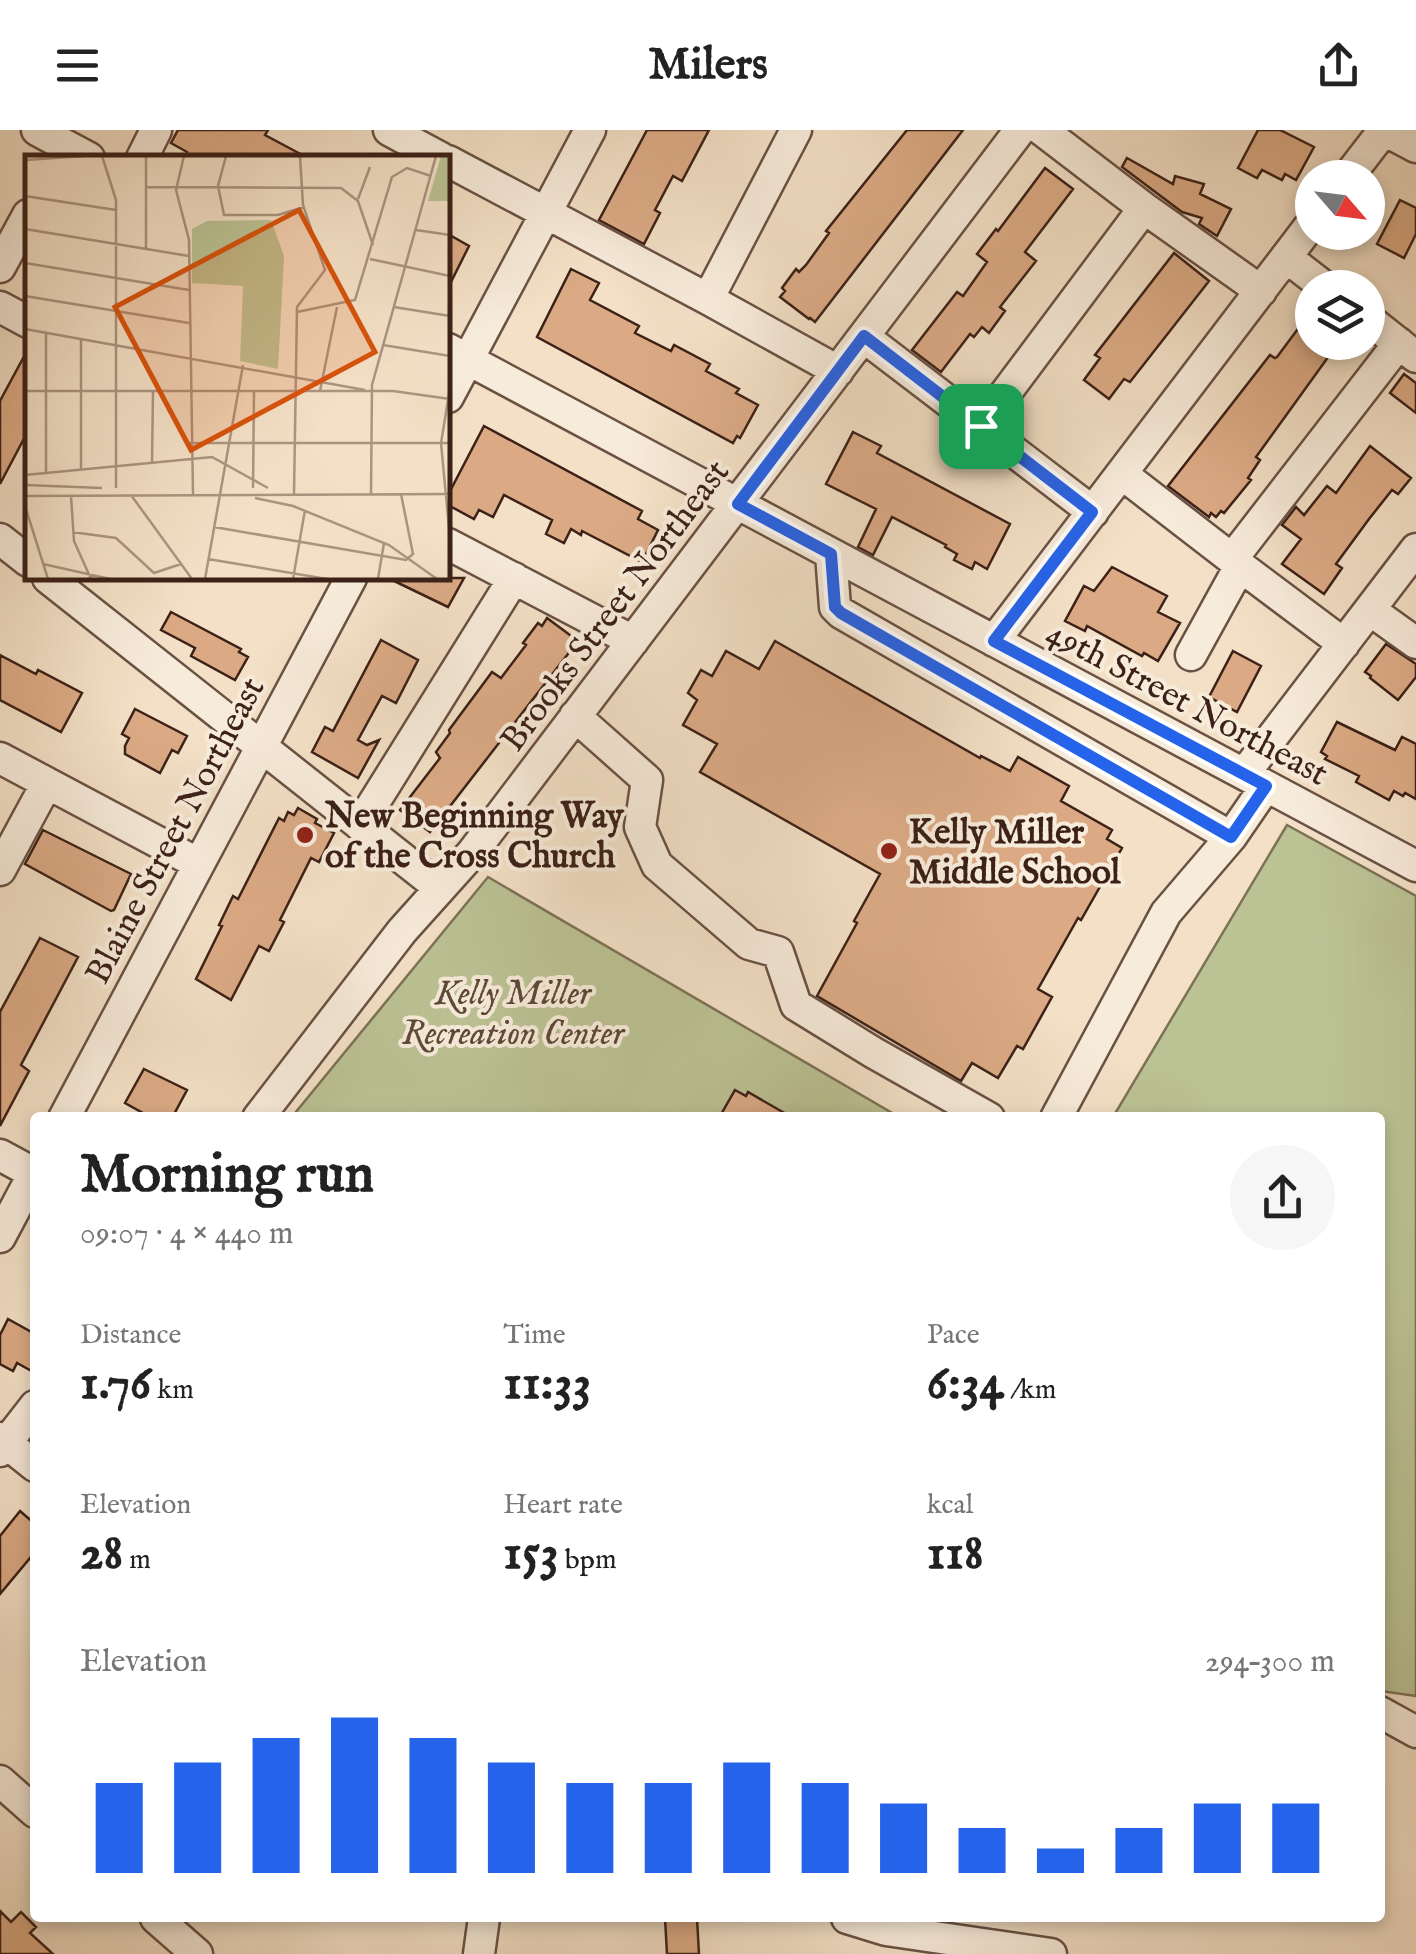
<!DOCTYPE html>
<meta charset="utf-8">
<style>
:root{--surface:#fff;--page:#f6f6f6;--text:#222;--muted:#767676;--accent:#2563eb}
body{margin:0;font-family:"IM FELL English",serif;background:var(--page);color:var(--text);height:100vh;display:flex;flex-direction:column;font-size:38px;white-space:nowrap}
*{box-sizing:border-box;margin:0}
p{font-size:32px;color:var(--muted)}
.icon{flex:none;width:55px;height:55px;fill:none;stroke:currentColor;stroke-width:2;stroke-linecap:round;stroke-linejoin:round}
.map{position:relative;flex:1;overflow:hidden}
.drawer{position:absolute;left:30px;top:982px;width:1355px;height:810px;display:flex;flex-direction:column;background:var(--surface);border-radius:10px;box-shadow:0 5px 15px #0003}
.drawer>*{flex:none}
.needle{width:65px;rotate:118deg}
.fabs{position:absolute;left:1295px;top:30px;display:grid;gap:20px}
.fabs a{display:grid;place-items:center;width:90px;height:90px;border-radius:50%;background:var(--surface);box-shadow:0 5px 15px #0003;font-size:50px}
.pin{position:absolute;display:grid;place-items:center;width:85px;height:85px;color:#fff;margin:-42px;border-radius:20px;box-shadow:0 5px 15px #0006}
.round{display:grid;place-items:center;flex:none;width:105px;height:105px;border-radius:52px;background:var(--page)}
.headline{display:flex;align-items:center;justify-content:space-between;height:170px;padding:0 50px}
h1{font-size:55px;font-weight:700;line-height:75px}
.figures{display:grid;grid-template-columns:repeat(3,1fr);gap:15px;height:170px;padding:10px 50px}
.figures div{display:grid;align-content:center}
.figures b{font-size:50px;font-weight:700}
.figures small{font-size:28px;font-weight:400}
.figures p{font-size:28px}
.chart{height:280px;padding:20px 50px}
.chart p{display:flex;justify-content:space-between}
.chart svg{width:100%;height:180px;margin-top:10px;stroke:var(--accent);stroke-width:6}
header{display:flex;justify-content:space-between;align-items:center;height:130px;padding:0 50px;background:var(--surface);font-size:45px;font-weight:700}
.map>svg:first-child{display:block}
.green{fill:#bbc294;stroke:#7c7256;stroke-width:2.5}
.building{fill:#dbaa85;stroke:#3c2118;stroke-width:2.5}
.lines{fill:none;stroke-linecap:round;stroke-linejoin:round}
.minor-casing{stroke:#6a5144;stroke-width:35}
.minor{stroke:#f7ebda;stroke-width:30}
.route-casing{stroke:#fff;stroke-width:20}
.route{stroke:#2563eb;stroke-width:12}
.poi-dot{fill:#8f2418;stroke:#f7ebda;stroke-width:4}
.labels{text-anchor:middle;stroke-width:8;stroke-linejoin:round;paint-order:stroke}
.street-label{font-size:35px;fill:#3c2118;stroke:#f7ebda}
.poi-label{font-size:35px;font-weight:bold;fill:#3c2118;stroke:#f7ebda;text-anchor:start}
.park-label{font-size:35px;font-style:italic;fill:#5c4937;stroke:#f7ebda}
.inset-road{fill:none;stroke:#aa9480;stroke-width:2.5}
.view{fill:#d7530d;fill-opacity:0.15;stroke:#d7530d;stroke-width:5}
.inset-edge{fill:none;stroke:#3c2118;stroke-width:5}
</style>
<header><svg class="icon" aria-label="menu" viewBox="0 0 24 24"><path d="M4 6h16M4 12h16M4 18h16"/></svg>Milers<svg class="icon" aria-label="share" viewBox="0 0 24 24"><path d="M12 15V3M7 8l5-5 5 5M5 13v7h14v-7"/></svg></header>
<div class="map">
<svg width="1416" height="1824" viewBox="0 0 1416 1824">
<rect width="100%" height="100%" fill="#f3e0c6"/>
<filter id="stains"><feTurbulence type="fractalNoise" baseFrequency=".002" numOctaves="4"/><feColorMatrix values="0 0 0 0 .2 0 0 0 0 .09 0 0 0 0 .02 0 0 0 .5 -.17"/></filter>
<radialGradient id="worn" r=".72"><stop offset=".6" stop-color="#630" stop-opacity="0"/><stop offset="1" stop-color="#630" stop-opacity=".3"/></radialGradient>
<path class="green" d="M1287,695L1416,766V1566L1380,1561V988L1113,987Z
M488,747L899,987L291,988Z"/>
<path class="building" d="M178,0H268L265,5L308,28H185L187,22L171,13Z
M647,0H709L682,51L673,46L655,80L660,83L644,114L599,90Z
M907,0H963L815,192L810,188L809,189L780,167L785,161L782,158L796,139L799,142L806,135L829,103L826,101Z
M1258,0H1280L1314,17L1296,50L1285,44L1282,50L1262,40L1257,48L1238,38Z
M1127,28L1173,54L1175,46L1204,54L1200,64L1231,79L1217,106L1199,94L1202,88L1182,82L1122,37Z
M1045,38L1073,59L1025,122L1036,131L1000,177L1005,181L989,203L982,197L974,207L970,204L941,242L912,220L957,162L963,166L987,132L977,124L996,99L998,101Z
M1400,70L1416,78V104L1404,128L1377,114Z
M448,104L469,116L448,158Z
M1174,123L1209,151L1130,252L1124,249L1109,269L1084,250L1100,228L1095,225Z
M571,139L599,153L590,170L639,196L635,203L671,221L674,215L710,234L706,241L739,259L736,263L758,275L740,308L737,306L733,313L537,207Z
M1312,180V212H1339L1256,327L1260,330L1248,348L1251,350L1224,383L1221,381L1216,387L1211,383L1209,387L1168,356L1270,225L1275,228L1277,227Z
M28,219V301L0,354V271Z
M1404,244L1416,253V283L1390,263Z
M484,296L642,381L638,389L658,400L642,432L582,401L581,405L571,399L564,413L546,404L552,390L504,365L493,387L479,380L474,389L448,375V365Z
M853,302L881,316L877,323L1010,394L987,439L975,432L972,439L954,430L957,424L945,417L946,415L892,387L873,425L858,417L876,379L826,354Z
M1370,316L1411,348L1398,364L1392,360L1369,389L1336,434L1342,438L1324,464L1282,434L1301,409L1282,395L1296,377L1304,385L1327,356L1336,363Z
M1112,437L1167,466L1158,482L1180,493L1158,531L1144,523L1142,526L1087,496L1085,501L1065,491L1084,456L1094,461Z
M388,448H464L448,477Z
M171,482L241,519L239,522L248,527L235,550L191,526L195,518L161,500Z
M547,488L578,511L430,702L400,680L440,628L436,622L450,603L449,600L492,542L501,548L526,515L523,513L538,493L542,496Z
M381,510L418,530L396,573L382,566L358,610L367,615L379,610L358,648L312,622L325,597L333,601Z
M775,511L980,628L981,626L1010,641L1018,627L1069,656L1061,671L1112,700L1107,709L1122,718L1081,790L1078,788L1038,859L1052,867L1023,919L1017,916L998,948L972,933L961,951L817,866L857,793L854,791L880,744L700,642L717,614L683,595L697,570L688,563L701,540L712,546L726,521L759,539Z
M1386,514L1416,534V547L1398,570L1370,548L1371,546L1365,542Z
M1233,521L1261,536L1237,582L1209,567Z
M0,525L36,544L38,540L82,563L61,602L0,570Z
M135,579L187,606L178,623L172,620L160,643L125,624V616L129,608L122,604Z
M1337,592L1395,620L1402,607L1416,614V669L1405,663L1403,666L1394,661L1389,670L1356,652L1359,646L1325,629L1327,626L1321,622Z
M298,678L317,689L315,693L334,703L319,732L311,728L280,790L284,792L269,821L259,816L231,870L196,849L222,796L219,795L233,766L238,769L279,688L284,691L288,682L294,685Z
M43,700L131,744L114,780L111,781L25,734Z
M40,808L78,827L21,935L29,941L0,996V882Z
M144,939L187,960L172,988H152L125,973Z
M735,960L746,966L748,962L793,988H719Z
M8,1189L35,1204V1243L17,1233L13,1241L0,1234V1205Z
M20,1381L35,1394V1422L0,1464V1406Z
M0,1781L11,1792L21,1782L36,1797L30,1803L53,1824H0Z
M665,1788H697L699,1824H667Z"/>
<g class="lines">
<defs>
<path id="minor" d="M37,0L89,28
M389,0L441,28
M1042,0L1144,78L1261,161
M1384,0L1416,17
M142,28L156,0
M448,31L708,169L838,241
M1347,48L1384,0
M1286,127L1326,158
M0,137L28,85
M708,169L796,0
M0,177L28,192
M1368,189L1416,227
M864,207L1093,382
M448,219L1416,736
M448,267L590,0
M981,296L1144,78
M1122,344L1232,429L1399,213
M0,409L28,431
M448,414L633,511
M831,424L835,477L841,483L1231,707
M48,448L440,758
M1370,480L1416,513
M994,511L1312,93
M1191,525L1240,436L1344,514
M575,586L647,650L640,697L657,735L749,814L778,822L796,875L874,923L989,988
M0,628L199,734
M1244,644L1416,419
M360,695L514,448
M0,740L47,653
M64,988L351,448
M258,988L402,801L472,723L1020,0
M1056,988L1166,783L1231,707L1266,656
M0,1025L35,1044
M0,1107L35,1041
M0,1308L35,1336
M0,1321L35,1276
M1380,1582L1416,1602
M0,1651L35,1682
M156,1788L197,1824
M847,1788L886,1800L1051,1824
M479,1824L484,1788"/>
</defs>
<use href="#minor" class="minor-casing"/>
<use href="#minor" class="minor"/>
</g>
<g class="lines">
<defs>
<path id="route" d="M864,206L1092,382L994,511L1266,656L1231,707L841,483L835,477L831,424L738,374Z"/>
</defs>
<use href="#route" class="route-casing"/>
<use href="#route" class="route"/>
</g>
<g class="poi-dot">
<circle cx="305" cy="705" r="10"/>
<circle cx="889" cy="721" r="10"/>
</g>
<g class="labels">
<g class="street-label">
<text transform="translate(614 475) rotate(-53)" y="12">Brooks Street Northeast</text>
<text transform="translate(1188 572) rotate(28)" y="12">49th Street Northeast</text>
<text transform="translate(174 700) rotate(-62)" y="12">Blaine Street Northeast</text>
</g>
<g class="poi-label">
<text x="325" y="697">New Beginning Way<tspan x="325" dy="40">of the Cross Church</tspan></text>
<text x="909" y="713">Kelly Miller<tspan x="909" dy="40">Middle School</tspan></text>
</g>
<g class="park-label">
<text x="513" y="874">Kelly Miller<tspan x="513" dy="40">Recreation Center</tspan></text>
</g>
</g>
<g transform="translate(25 25)">
<rect width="425" height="425" fill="#f3e0c6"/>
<path d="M416,1H425V46H403ZM246,65L259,101L253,214L215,206L218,131L167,128V74L182,66Z" fill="#bbc294"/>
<path class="inset-road" d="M77,1L91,45V333M121,1V94M159,1L151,35L164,85L168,339M201,1L193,31L199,60H253L279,52M0,5L60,1M121,32L316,33L333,46L348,90M0,41L91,55M333,44L345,12M0,74L164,101M391,75L425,80M345,104L425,121M0,108L164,135M0,141L164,168M369,152L425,161M272,157L330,145L367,22L382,13L406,21M0,174L340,235M358,190L425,201M425,233L416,288L425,383M0,236H368L425,244M295,236L312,152M164,288H425M127,308L128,236M56,315V183M21,318V178M0,320L187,302L243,333M0,330L77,333M228,333L229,236M269,339L272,152L300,115L278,50L275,1M346,339L347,230L411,1M106,340L167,424M0,341L425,339M46,341L49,386L66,424M230,343L268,351L364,390L412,424M0,351L23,424M189,372L381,405L388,399L376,339M47,377L91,383L129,418L156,409M183,404L302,424M18,409L85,424M180,424L218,210M268,424L280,355M353,424L359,388"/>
<path class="view" d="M274,55L350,197L166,295L90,152Z"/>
<rect width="425" height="425" class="inset-edge"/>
</g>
<rect width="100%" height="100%" filter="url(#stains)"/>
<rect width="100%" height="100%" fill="url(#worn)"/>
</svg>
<div class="fabs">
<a><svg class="needle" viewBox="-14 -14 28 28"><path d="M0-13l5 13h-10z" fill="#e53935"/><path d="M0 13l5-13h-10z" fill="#767676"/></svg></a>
<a><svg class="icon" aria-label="layers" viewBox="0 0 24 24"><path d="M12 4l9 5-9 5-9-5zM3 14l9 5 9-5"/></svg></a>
</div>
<div class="pin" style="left:981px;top:296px;background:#1e9e55"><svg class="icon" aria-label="arrive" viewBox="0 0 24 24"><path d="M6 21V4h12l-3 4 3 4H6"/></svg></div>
<section class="drawer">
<div class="headline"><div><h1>Morning run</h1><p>09:07 · 4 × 440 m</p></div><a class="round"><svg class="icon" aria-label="share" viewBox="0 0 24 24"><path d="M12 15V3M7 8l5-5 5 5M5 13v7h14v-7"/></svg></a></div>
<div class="figures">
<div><p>Distance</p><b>1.76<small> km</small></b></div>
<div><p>Time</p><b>11:33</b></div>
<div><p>Pace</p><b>6:34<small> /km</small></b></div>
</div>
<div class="figures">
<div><p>Elevation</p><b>28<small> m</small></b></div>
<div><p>Heart rate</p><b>153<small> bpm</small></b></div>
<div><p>kcal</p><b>118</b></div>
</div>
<div class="chart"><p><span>Elevation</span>294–300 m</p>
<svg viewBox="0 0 160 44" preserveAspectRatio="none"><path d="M5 44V22M15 44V17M25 44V11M35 44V6M45 44V11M55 44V17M65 44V22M75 44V22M85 44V17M95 44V22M105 44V27M115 44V33M125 44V38M135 44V33M145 44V27M155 44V27"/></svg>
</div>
</section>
</div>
